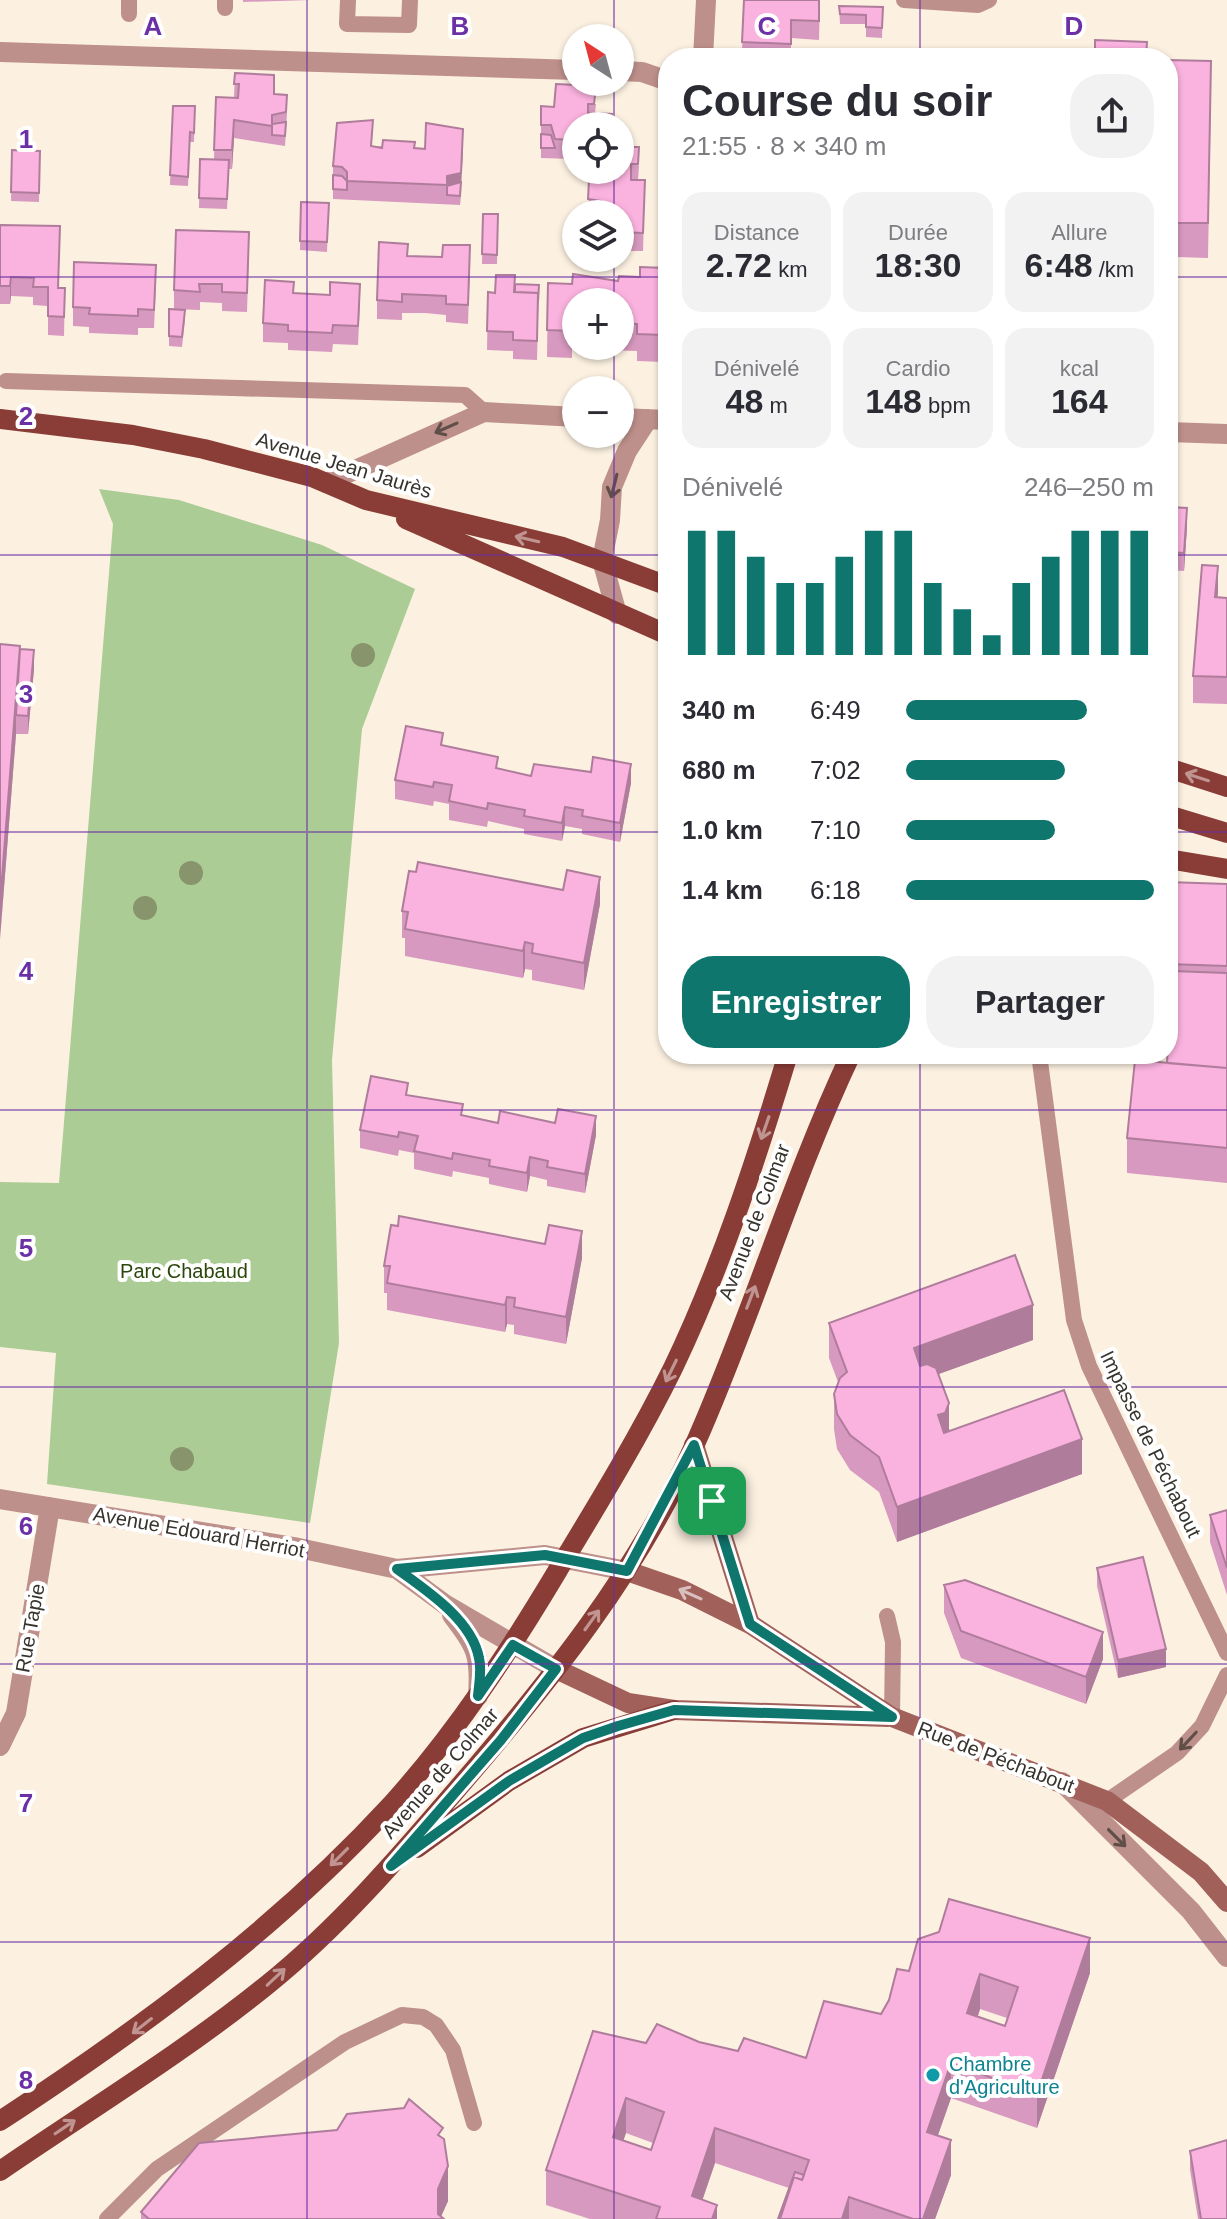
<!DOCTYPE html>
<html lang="fr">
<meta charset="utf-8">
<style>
:root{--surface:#fff;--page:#f2f2f3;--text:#2b2b33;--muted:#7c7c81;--accent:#0f766e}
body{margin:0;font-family:Arial,sans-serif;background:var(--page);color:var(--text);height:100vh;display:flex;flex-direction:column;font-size:30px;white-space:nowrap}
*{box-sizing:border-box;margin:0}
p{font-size:26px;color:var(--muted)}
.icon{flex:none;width:44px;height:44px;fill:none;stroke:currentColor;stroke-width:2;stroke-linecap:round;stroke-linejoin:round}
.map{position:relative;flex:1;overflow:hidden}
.side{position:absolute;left:658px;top:48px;width:520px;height:1016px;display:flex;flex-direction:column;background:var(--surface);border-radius:32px;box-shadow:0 2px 6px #0004}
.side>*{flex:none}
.needle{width:52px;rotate:324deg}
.tools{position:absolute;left:562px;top:24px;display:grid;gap:16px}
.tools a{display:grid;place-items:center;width:72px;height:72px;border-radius:50%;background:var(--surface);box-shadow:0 2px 6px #0004;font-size:40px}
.pin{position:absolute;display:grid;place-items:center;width:68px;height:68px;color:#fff;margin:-34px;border-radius:16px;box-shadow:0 4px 12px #0006}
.round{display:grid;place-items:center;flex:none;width:84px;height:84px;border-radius:32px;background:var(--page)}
.summary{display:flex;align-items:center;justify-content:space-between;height:136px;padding:0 24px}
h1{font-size:44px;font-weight:800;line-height:60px}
.stats{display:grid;grid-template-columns:repeat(3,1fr);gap:12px;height:136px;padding:8px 24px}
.stats div{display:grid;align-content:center;border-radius:20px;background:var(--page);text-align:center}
.stats b{font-size:34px;font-weight:800}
.stats small{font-size:22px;font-weight:400}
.stats p{font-size:22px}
.chart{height:224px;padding:16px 24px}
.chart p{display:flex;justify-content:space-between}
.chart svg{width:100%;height:144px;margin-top:8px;stroke:var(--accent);stroke-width:6}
.button{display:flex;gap:16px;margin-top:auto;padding:16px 24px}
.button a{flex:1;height:92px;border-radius:32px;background:var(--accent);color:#fff;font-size:32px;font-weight:800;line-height:92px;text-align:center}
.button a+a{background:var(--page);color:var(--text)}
ul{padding:0 24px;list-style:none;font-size:26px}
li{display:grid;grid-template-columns:128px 96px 1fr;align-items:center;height:60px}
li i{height:20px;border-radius:10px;background:var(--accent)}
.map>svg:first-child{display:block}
.green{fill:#accc95}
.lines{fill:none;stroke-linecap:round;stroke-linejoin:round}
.lane{stroke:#be908b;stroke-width:16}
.street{stroke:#be908b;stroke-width:20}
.secondary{stroke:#a1605a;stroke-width:20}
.primary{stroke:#8a3d37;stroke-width:20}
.tree{fill:#88946b}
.wall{fill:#d799bf;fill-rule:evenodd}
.shaded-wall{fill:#af7d9b}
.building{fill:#fab2de;stroke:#af7d9b;stroke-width:2;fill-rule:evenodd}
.oneway{stroke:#604f49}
.oneway2{stroke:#bf9491}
.oneway3{stroke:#d9bfbd}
.route-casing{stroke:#fff;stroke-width:16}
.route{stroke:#0f766e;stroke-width:10}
.grid{fill:none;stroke:#6c30a6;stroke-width:2;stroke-opacity:0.55}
.culture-dot{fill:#0f9aa8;stroke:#fff;stroke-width:3}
.labels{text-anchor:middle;stroke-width:8;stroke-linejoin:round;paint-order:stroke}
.street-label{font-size:20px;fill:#37332d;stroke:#fff}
.park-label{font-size:20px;fill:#2a480b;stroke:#fff}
.culture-label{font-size:20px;fill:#0d838f;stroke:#fff;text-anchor:start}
.grid-label{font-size:26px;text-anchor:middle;font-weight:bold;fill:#6c30a6;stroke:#fff;stroke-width:8;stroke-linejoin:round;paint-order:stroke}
</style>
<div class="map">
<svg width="1227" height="2219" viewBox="0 0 1227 2219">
<rect width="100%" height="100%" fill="#fcf1e1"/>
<path class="green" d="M99,489L179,500L322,545L415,589L362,729L332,1060L339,1343L310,1523L47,1484L56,1353L0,1347V1182L59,1183L113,524Z"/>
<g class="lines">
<path class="lane" d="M348,0L347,24L409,25L410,0
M904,0L978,5L989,0
M225,8V0
M129,14V0
M6,381L465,395L484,412
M1039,1054L1074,1320L1089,1366L1227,1653
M887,1616L893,1642L892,1717
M1107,1801L1177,1753L1202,1726L1227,1675
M107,2219L157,2169L345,2042L402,2015L423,2017L436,2025L453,2050L474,2123"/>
<path class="street" d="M0,52L576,70
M703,58L706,0
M620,71L642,72L668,81
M620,418L668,420
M1168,432L1227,434
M326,483L484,412L576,417
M617,614L602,560L610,520L612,487L627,451L648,419
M0,1499L294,1547L397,1569L545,1555L627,1571
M397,1569L446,1605L556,1669
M452,1615C476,1647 481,1654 478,1696
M0,1746L16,1713L50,1507
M1062,1782L1191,1911L1227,1957"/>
<path class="secondary" d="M694,1445L750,1624L892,1717L1107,1801L1201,1872L1227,1902
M627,1571L682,1590L750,1624
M556,1669L628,1703L674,1710L888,1717"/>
<path class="primary" d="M0,419L133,435L204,449L312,477L366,500L563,547L668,586
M406,519L668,635
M1168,768L1227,787
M1168,815L1227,833
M1168,859L1227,869
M417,1848L509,1781L583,1738L674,1710
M0,2121C142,2028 276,1930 392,1804C456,1733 509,1652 558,1570C598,1504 639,1437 673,1368C721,1268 756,1160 788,1054
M0,2171C89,2110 183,2053 267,1985C338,1928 399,1857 458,1788C549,1682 638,1572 695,1444C752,1316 791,1181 851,1054"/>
</g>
<g class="tree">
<circle cx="363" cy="655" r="12"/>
<circle cx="191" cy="873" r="12"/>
<circle cx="145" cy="908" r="12"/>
<circle cx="182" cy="1459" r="12"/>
</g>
<path class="wall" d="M243,0H311L243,2Z
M744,0H820L819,40L791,38V51L793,58H733L742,50Z
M839,6L883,7L882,38L866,37V24H840Z
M1168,60L1211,96L1208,258L1176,257L1174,322H1168Z
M235,73L274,94L287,113L285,146L234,138L232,169H229L227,209L199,208L200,159H214L216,97L234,98Z
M596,104L595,113L576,126V153H572V159L541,158V106L554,107Z
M173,106H195L194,142H190L188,186L170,185Z
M372,146L425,148H463L460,205L333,199V166Z
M620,147L639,166L638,180H645L643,251H620V214H588L590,170H620Z
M12,150L40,151L39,202L11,201Z
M301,202L329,203L327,252L300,250Z
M483,214H498L497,264H482Z
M0,225L60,245L58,288H65L64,336L48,335V306L33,305V297L11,296L10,304H0Z
M249,251L247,312L222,311V303L200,302V310L174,309V290Z
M408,256L470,264L468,324L446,322V315L425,313H402V320L377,319V300Z
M548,283L665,296L663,362L637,361V351L572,349V358L547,357ZM576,302H620V346H576Z
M156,284L154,328H138V335L89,333V327L73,326V307Z
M539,285L537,360L513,359V351L487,350L488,292L495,293Z
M294,293L360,302L358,345L333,344L332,352L288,350V343L263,342V323Z
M169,309L185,320L182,347L169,346Z
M1168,500L1169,507L1187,527L1184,571L1168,570Z
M1217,597L1227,598V704L1193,703V676Z
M20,649L34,669L28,734H16L0,939Z
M443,746L498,769L531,776L631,783L620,842L582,834V829L565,826L562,841L524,834V829L488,821L487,827L449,820V804L434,801L433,806L395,799V780Z
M1168,882L1227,884V1183L1127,1173V1138L1167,1063L1171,999H1168Z
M600,904L584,990L532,980V970L525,969L523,978L405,956V938H402V911Z
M408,1095L463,1116L498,1123L596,1135L585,1193L547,1186V1180L530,1176L527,1192L489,1184V1178L453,1171L452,1177L414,1169V1153L399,1150L398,1156L360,1148V1130Z
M582,1258L566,1344L514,1334V1325L507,1324L505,1332L387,1310V1293H384V1266Z
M829,1323L1033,1340L938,1374L949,1429L951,1431L1082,1474L897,1542L879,1492L850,1470L837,1449L834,1429V1394L838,1382L829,1358Z
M1227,1510V1595L1210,1542V1515Z
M1097,1568L1166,1667L1118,1678L1097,1586Z
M944,1585L1103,1659L1086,1704L961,1658L944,1613Z
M909,1971L1090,1973L1037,2128L951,2098L938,2135L951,2175L935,2219H778L789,2188L715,2163L702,2200L717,2219H590L546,2205V2170L646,2043L699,2042L738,2051L806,2058L881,2014ZM980,2009L1007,2018L1005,2026L978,2016ZM626,2133L653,2143L651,2150L623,2140Z
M443,2139L448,2201L441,2216L444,2219H141V2212Z
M1190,2151L1227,2219H1198L1190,2170Z"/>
<path class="shaded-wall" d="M234,120V138L232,169V150Z
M463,129V148L460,205V191L447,195V176Z
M665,268V296L663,362V335Z
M11,277V296L10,304V286Z
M1187,508V527L1184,571V553Z
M1218,566V593L1216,615L1215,597Z
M20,646V681L16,715V734L0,939V904Z
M34,650V669L28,734V716Z
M631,764V783L620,842V823Z
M565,807V826L562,841V823Z
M600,877V904L584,990V963Z
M525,942V969L523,978V951Z
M596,1116V1135L585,1193V1174Z
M530,1157V1176L527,1192V1173Z
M582,1231V1258L566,1344V1317Z
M507,1297V1324L505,1332V1305Z
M1033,1305V1340L914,1383V1348Z
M949,1403V1438H945L938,1415Z
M1082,1439V1474L897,1542V1507Z
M1103,1632V1659L1086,1704V1677Z
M1166,1649V1667L1118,1678V1660Z
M1090,1938V1973L1037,2128V2094Z
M980,1974V2009L967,2047V2013Z
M951,2063V2098L927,2166V2132Z
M626,2098V2133L613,2171V2137Z
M715,2128V2163L696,2219L692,2196Z
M951,2140V2175L935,2219H923Z
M448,2166V2201L440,2219H438V2189Z
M849,2197V2219H842Z
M717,2205V2219H712Z"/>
<path class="building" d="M744,0H819V21L791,20V44L742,42Z
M839,6L883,7L882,28L866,27V15L840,14Z
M1095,40L1147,42L1146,58H1095Z
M734,50L793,51L792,56H785V58H733Z
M1168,60L1211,61L1208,223H1168Z
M235,73L274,75V94L287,95L286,112L272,115V126L234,120L232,150H214L216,97L238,98L239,84H234Z
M556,84L596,86L594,104H588V119L594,118L595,113L612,114V126H576V134H572V140L555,139L551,125H541V106L554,107Z
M173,106H195L194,133L190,132L188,177L170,175Z
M588,113L594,114V118L588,119Z
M373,120L371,146L382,148L383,140L415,142L414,148L425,149L426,123L463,129L461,173L447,176V185L347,181V172L342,167L333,166L337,123Z
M286,122L285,136L272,135V124Z
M541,134L551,135L555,148H541Z
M620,147H639L638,164H631V180H645L643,233L620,232L619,212L600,211L601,201L588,199L589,179H598V170H620Z
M12,150L40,151L39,193L11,192Z
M200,159L229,160L227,199L199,198Z
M590,172H598V179H589Z
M333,175L342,176L347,181V190L333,189Z
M461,182L460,196L447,195V186Z
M301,202L329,203L327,242L300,241Z
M588,208L601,210V211H600V214H588Z
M483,214H498L497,255L482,254Z
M0,225L60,226L58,288H65L64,317L48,316V287H33L34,278L11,277L10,286H0Z
M176,230L249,232L247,293L222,292V284H199L200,292L174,290Z
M379,242L408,244L407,256L442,257L443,245H470L468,305L446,304V296L425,295L402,294V302L377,300Z
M1168,248H1176L1174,312H1168Z
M74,262L156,265L154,310L138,309V316L89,314L90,308L73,307Z
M640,267L665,268L663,335L637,334V324L620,323V302H576V322L572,321V331L547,330L548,283L572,284L573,274L618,281L619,276L640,277Z
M496,275H515L514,292L538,293L537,341L513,340V332L487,331L488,292L495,293Z
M265,280L294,282L293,293L330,295V282L360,284L358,326L333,325L332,333L288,331V325L263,323Z
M515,284L539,285L538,302V293L515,292Z
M169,309L185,310L182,337L169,336Z
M1168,500H1169V507L1187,508L1184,553L1168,552Z
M1202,565L1218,566L1215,597L1227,598V677L1193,676Z
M0,644L20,646L0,904Z
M20,649L34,650L28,716L16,715Z
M406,726L443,733L441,745L498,757L496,768L531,776L534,764L591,772L593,757L631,764L620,823L582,816L583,810L565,807L562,823L524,816L525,810L488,803L487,809L449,801L452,785L434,782L433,787L395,780Z
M418,862L563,890L567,870L600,877L584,963L532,953L533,944L525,942L523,951L405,929L408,912L402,911L409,871L416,872Z
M1168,882L1227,884V966L1168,964Z
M1172,971L1227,973V1068L1167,1063Z
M1135,1060L1227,1068V1148L1127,1138Z
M371,1076L408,1083L406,1095L463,1104L461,1115L498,1123L500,1111L555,1123L558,1109L596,1116L585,1174L547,1167L548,1161L530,1157L527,1173L489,1166L490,1160L453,1153L452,1159L414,1151L418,1136L399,1132L398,1137L360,1130Z
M399,1216L545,1244L549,1225L582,1231L566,1317L514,1307L515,1298L507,1297L505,1305L387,1283L390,1266H384L391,1225L398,1226Z
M1015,1255L1033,1305L914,1348L920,1366L927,1364L936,1368L949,1403L945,1413L938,1415L944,1433L1064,1390L1082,1439L897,1507L879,1457L850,1435L837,1414L834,1394L840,1378L847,1372L829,1323Z
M1227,1510V1568L1210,1515Z
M1143,1557L1166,1649L1118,1660L1097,1568Z
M965,1580L1103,1632L1086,1677L961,1631L944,1585Z
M949,1899L1090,1938L1037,2094L951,2063L927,2132L951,2140L923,2219H913L849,2197L842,2219H780L794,2177L802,2180L809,2160L715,2128L692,2196L717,2205L712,2219H656L660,2207L546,2170L593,2031L646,2043L657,2024L699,2042L738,2051L744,2038L806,2058L824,2001L881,2014L889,2000L897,1969L909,1971L918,1939L939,1932ZM980,1974L1018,1987L1005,2026L967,2013ZM626,2098L664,2112L651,2150L613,2137Z
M409,2099L443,2128L438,2135L444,2139L448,2166L438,2189V2214L444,2219H149L141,2212L199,2143L337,2130L347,2114L404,2108Z
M1227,2140V2219H1201L1190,2151Z
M795,2172L804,2175L802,2180L794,2177L780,2219H778Z"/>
<defs><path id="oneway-shaft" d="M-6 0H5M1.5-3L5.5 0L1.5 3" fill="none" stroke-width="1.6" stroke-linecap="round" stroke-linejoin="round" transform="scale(2)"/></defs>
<g class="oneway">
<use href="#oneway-shaft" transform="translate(446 428) rotate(156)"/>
<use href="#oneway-shaft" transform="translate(614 486) rotate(104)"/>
<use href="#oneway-shaft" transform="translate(1188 1741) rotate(133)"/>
<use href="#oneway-shaft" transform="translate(1117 1838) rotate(45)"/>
</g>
<g class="oneway2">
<use href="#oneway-shaft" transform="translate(527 539) rotate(-167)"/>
<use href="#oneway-shaft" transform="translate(1197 777) rotate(-162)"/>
<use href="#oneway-shaft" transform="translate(765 1128) rotate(109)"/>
<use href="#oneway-shaft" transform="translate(751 1297) rotate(-69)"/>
<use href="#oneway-shaft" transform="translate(671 1371) rotate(116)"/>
<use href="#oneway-shaft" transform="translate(592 1620) rotate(-54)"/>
<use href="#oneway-shaft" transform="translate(339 1857) rotate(135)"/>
<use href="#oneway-shaft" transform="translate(276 1977) rotate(-43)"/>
<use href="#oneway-shaft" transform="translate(142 2026) rotate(142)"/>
<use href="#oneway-shaft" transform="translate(65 2127) rotate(-34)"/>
</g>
<use class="oneway3" href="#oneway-shaft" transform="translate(690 1594) rotate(-156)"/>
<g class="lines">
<defs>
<path id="route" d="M694,1445L750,1624L892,1717L674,1710L618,1726L583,1738L509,1781L391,1866L501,1740L556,1669L513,1645L478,1696C479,1684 482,1670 479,1658C472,1620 426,1590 397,1569L545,1555L627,1571Z"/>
</defs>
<use href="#route" class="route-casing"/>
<use href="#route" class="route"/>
</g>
<path class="grid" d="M307,0V2219M614,0V38M920,0V58M614,82V126M614,170V214M614,258V302M0,277H668M1168,277H1227M614,346V390M614,434V2219M0,555H668M1168,555H1227M0,832H668M1168,832H1227M920,1054V2219M0,1110H1227M0,1387H1227M0,1664H1227M0,1942H1227"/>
<circle class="culture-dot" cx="933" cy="2075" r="8"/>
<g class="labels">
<g class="street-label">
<text transform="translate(344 465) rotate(17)" y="7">Avenue Jean Jaurès</text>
<text transform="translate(754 1222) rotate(-69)" y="7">Avenue de Colmar</text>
<text transform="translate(1151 1444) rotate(64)" y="7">Impasse de Péchabout</text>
<text transform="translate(199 1532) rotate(10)" y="7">Avenue Edouard Herriot</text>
<text transform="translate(30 1628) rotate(-80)" y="7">Rue Tapie</text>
<text transform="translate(996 1757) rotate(21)" y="7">Rue de Péchabout</text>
<text transform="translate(440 1773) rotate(-49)" y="7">Avenue de Colmar</text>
</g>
<g class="park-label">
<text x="184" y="1278">Parc Chabaud</text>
</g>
<g class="culture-label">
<text x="949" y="2071">Chambre<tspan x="949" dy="23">d'Agriculture</tspan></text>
</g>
</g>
<g class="grid-label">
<text x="153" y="35">A</text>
<text x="460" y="35">B</text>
<text x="767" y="35">C</text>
<text x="1074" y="35">D</text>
<text x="26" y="148">1</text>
<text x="26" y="425">2</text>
<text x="26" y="703">3</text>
<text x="26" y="980">4</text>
<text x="26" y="1257">5</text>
<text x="26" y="1535">6</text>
<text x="26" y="1812">7</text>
<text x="26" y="2089">8</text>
</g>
</svg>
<div class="tools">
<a><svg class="needle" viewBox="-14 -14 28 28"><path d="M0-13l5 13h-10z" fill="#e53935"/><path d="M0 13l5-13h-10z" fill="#7c7c81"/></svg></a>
<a><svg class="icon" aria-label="locate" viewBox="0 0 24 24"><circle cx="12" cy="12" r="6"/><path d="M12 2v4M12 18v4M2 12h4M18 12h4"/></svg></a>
<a><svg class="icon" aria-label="layers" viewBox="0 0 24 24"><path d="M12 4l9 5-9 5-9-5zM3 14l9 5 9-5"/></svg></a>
<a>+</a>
<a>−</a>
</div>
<div class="pin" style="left:712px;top:1501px;background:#1e9e55"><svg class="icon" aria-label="arrive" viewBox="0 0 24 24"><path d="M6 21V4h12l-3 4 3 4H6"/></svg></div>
<section class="side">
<div class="summary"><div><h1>Course du soir</h1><p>21:55 · 8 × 340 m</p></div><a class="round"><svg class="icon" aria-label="share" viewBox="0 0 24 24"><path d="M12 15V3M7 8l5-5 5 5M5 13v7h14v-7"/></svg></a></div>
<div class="stats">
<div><p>Distance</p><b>2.72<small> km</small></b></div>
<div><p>Durée</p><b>18:30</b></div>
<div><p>Allure</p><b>6:48<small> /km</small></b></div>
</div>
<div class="stats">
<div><p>Dénivelé</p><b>48<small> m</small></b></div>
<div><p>Cardio</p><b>148<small> bpm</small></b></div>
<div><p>kcal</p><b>164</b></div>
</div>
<div class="chart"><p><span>Dénivelé</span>246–250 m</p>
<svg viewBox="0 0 160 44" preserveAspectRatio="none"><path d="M5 44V6M15 44V6M25 44V14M35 44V22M45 44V22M55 44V14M65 44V6M75 44V6M85 44V22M95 44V30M105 44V38M115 44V22M125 44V14M135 44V6M145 44V6M155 44V6"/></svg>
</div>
<ul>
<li><b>340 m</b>6:49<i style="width:73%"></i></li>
<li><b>680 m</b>7:02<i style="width:64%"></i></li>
<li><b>1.0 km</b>7:10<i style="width:60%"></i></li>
<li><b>1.4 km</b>6:18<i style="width:100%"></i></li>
</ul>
<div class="button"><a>Enregistrer</a><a>Partager</a></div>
</section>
</div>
